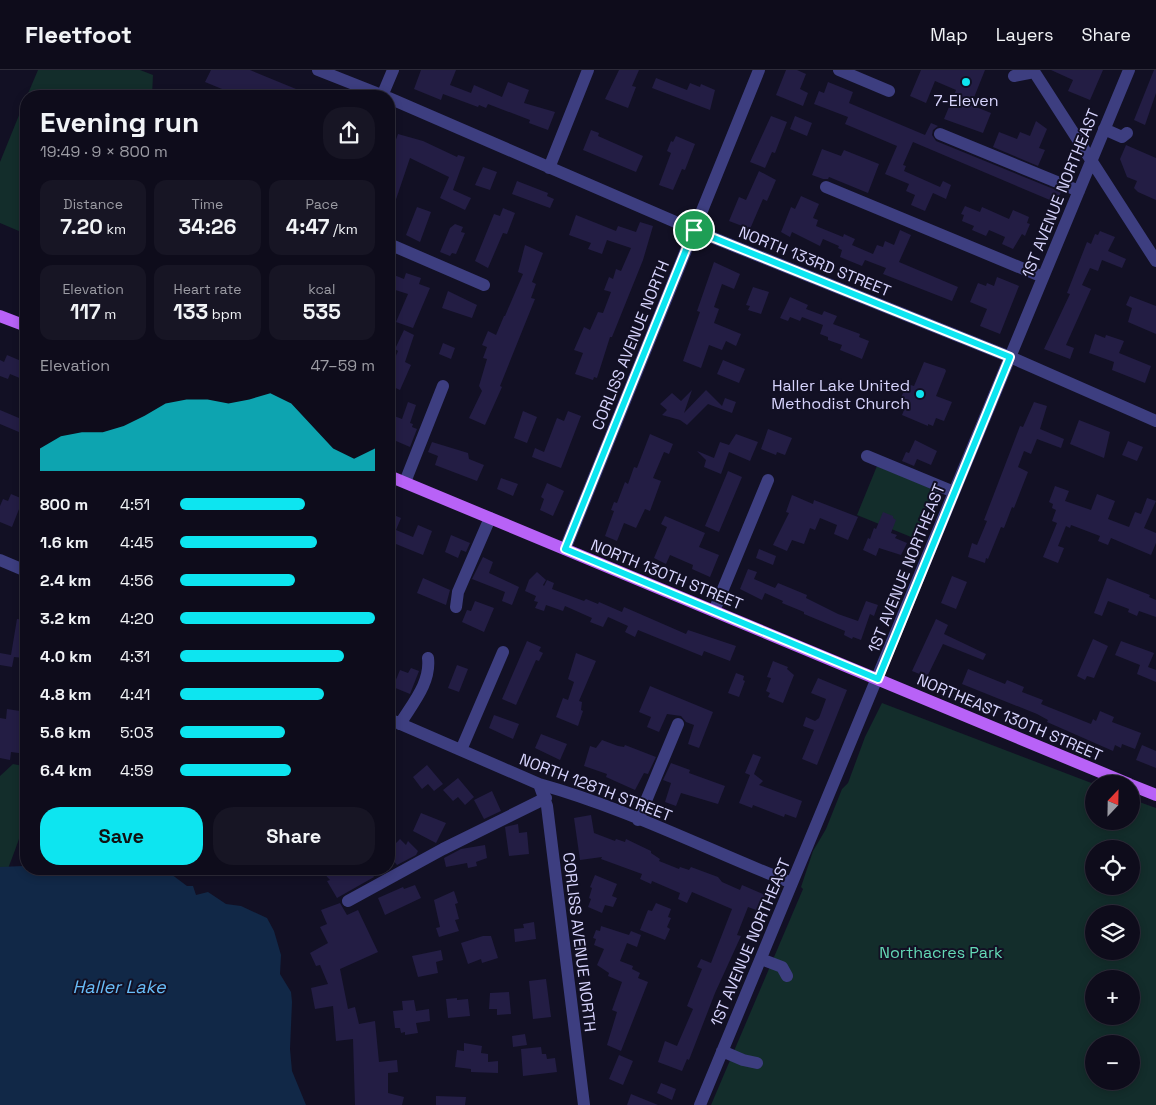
<!DOCTYPE html>
<meta charset="utf-8">
<style>
:root{--surface:#0e0c1b;--page:#171524;--text:#f1f3f6;--muted:#9b9ba3;--line:#2e2c3a;--accent:#0de5f0}
body{margin:0;font-family:"Space Grotesk",sans-serif;background:var(--page);color:var(--text);height:100vh;display:flex;flex-direction:column;font-size:19px;white-space:nowrap}
*{box-sizing:border-box;margin:0}
p{font-size:16px;color:var(--muted)}
.icon{flex:none;width:28px;height:28px;fill:none;stroke:currentColor;stroke-width:2;stroke-linecap:round;stroke-linejoin:round}
.map{position:relative;flex:1;overflow:hidden}
.panel{position:absolute;left:20px;top:20px;width:375px;height:785px;display:flex;flex-direction:column;background:var(--surface);border-radius:20px;box-shadow:0 2px 8px #0003,0 0 0 1px var(--line)}
.panel>*{flex:none}
.needle{width:32px;rotate:22deg}
.controls{position:absolute;left:1085px;top:705px;display:grid;gap:10px}
.controls a{display:grid;place-items:center;width:55px;height:55px;border-radius:50%;background:var(--surface);box-shadow:0 2px 8px #0003,0 0 0 1px var(--line);font-size:25px}
.pin{position:absolute;display:grid;place-items:center;width:42px;height:42px;color:#fff;margin:-21px;border:2px solid #fff;border-radius:50%;box-shadow:0 1px 5px #0007}
.round{display:grid;place-items:center;flex:none;width:52px;height:52px;border-radius:20px;background:var(--page)}
.headline{display:flex;align-items:center;justify-content:space-between;height:85px;padding:0 20px}
h1{font-size:28px;font-weight:800;line-height:38px}
.figures{display:grid;grid-template-columns:repeat(3,1fr);gap:8px;height:85px;padding:5px 20px}
.figures div{display:grid;align-content:center;border-radius:12px;background:var(--page);text-align:center}
.figures b{font-size:21px;font-weight:800}
.figures small{font-size:14px;font-weight:400}
.figures p{font-size:14px}
.chart{height:140px;padding:10px 20px}
.chart p{display:flex;justify-content:space-between}
.chart svg{width:100%;height:90px;margin-top:5px;fill:var(--accent);opacity:.7}
.action{display:flex;gap:10px;margin-top:auto;padding:10px 20px}
.action a{flex:1;height:58px;border-radius:20px;background:var(--accent);color:#111;font-size:20px;font-weight:800;line-height:58px;text-align:center}
.action a+a{background:var(--page);color:var(--text)}
ul{padding:0 20px;list-style:none;font-size:16px}
li{display:grid;grid-template-columns:80px 60px 1fr;align-items:center;height:38px}
li i{height:12px;border-radius:6px;background:var(--accent)}
header{display:flex;align-items:center;gap:30px;box-sizing:border-box;height:70px;padding:0 25px;background:var(--surface);border-bottom:1px solid var(--line)}
header strong{font-size:24px}
nav{display:flex;gap:28px;margin-inline-start:auto;font-size:18px}
.map>svg:first-child{display:block}
.green{fill:#132d2b;fill-rule:evenodd}
.water{fill:#112847}
.building{fill:#231d44}
.lines{fill:none;stroke-linecap:round;stroke-linejoin:round}
.minor{stroke:#3d3e80;stroke-width:12}
.major{stroke:#b862f7;stroke-width:12}
.route-casing{stroke:#fff;stroke-width:10}
.route{stroke:#0de5f0;stroke-width:6}
.poi-dot{fill:#0de5f0;stroke:#121024;stroke-width:2}
.labels{text-anchor:middle;stroke-width:4;stroke-linejoin:round;paint-order:stroke}
.poi-label{font-size:16px;fill:#d7d4fd;stroke:#121024}
.street-label{font-size:16px;fill:#d7d4fd;stroke:#121024}
.park-label{font-size:16px;fill:#64d9b6;stroke:#121024}
.water-label{font-size:18px;font-style:italic;fill:#68bcf7;stroke:#121024}
</style>
<header>
<strong>Fleetfoot</strong>
<nav><a>Map</a><a>Layers</a><a>Share</a></nav>
</header>
<div class="map">
<svg width="1156" height="1035" viewBox="0 0 1156 1035">
<rect width="100%" height="100%" fill="#121024"/>
<path class="green" d="M38,0H140L153,5L152,26H27Z
M26,28V164L0,153V92Z
M877,396L938,421L916,469L857,445Z
M882,633L1094,714V751H1131V729L1156,738V1035H711L803,819L801,817L813,781L826,759L842,719L848,713L865,667ZM1094,779H1131V816H1094ZM1094,844H1131V881H1094ZM1094,909H1131V946H1094ZM1094,974H1131V1011H1094Z
M13,694L23,696C37,728 19,769 8,799L0,800V706Z"/>
<path class="water" d="M26,781V799H150L154,803L171,804L187,816H193L196,825L208,822L226,834L241,836L267,848L274,861L281,885L280,904L291,922L292,932L290,979L292,1001L306,1035H0V797L23,796Z"/>
<path class="building" d="M211,0H250L313,26H239L205,12Z
M421,0H456L450,15L471,23L474,15L502,27L508,12L529,20L524,33L555,42L548,60L529,53L530,50L488,34L486,38L479,35L478,37L443,24L441,30L414,19Z
M619,0H639L632,16L636,17L628,38L605,29Z
M786,0H797L806,4L800,19L808,23L803,36L776,25Z
M921,0H985L971,35L991,43L983,63L944,49L956,20L935,11L926,33L910,26Z
M1051,0H1103L1090,30L1068,21L1073,10Z
M1154,0H1156V23L1145,55L1134,50Z
M656,8L687,20L690,13L700,17L701,14L715,20L710,40L652,18Z
M828,12L853,22L849,33L925,65L931,53L938,56L933,60L932,65L936,71L1061,122L1057,133L913,72L903,95L906,96L904,101L940,117L943,111L951,115L946,129L933,123L925,141L911,135L915,125L906,121L909,114L885,104L897,76L845,54L848,47L814,34L819,21L824,23Z
M771,46L787,52L775,83L772,82L765,98L750,92Z
M795,46L812,53L807,66L790,59Z
M1036,51L1047,59L1039,78L1045,80L1038,96L993,77L999,62L1017,69L1020,62L1030,66Z
M591,60L599,63L598,66L643,86L636,102L583,80Z
M398,64L423,71L457,87L458,85L465,87L453,120L471,128L465,140L440,128L449,107L410,88L389,150V103L396,83L392,81Z
M676,66L695,74L685,100L682,99L673,120L659,115L671,83L667,81L671,71L673,72Z
M1126,75L1156,88V130L1138,122L1134,118L1137,111L1127,107L1120,89Z
M822,79L841,86L844,80L879,94L868,123L829,107L828,109H823L812,105Z
M483,97L497,102L490,120L475,115Z
M759,101L776,110L767,131L763,129L750,159L729,151L739,127L746,130Z
M517,111L548,123L547,126L554,129L550,138L512,124Z
M801,126L819,134L813,148L818,150L816,156L843,167L844,164L855,169L852,175L873,184L877,175L883,177L885,171L894,175L900,160L911,165L899,192L958,217L952,231L883,204L886,198L865,190L862,196L840,187L842,180L838,178L839,176L823,169L820,176L792,162L790,167L781,162L791,137L795,139Z
M965,136L980,142L982,137L1009,149L1013,140L1029,147L1027,153L1030,154L1025,166L1022,164L1013,179L1002,174L1005,167L989,160L986,166L972,160L974,156L962,151L964,145L961,144Z
M417,137L431,142L420,172L406,165Z
M503,138L515,143L507,164L503,163L488,198L475,191L494,144L500,146Z
M576,145L616,161L618,156L636,162L640,152L653,156L643,190L612,267H610L597,308L594,307L593,310L575,304L583,283L574,280L584,257L590,260L598,242L603,243L611,222L604,220L609,207L613,209L616,199L621,201L631,178L607,170L602,184L588,179L591,173L569,165Z
M455,154L463,157L461,162L465,163L456,184L452,183L450,186L440,182L450,158Z
M1100,161L1115,167L1108,181L1126,189L1122,198L1102,190L1098,201L1090,198L1082,215L1091,219L1066,275L1074,278L1070,289L1044,279L1070,224L1067,223L1087,172L1091,174L1095,164L1098,165Z
M525,175L543,183L532,212L536,214L531,228L535,229L500,316L502,317L485,355L469,348L482,321L479,316L487,289L483,288L487,277L482,275L488,261L496,265L504,246H505L523,204L518,202Z
M714,192L740,204L734,219L722,214L714,237L719,239L714,253L741,264L736,276L726,271L722,280L709,275L701,298L683,291L700,242L697,241Z
M389,203L404,209L406,203L421,208L419,214L430,218L413,258L396,252L408,224L389,218Z
M997,207L1019,216L1000,264L980,256L987,239L970,232L978,213L986,216L987,213L994,216Z
M753,217L769,222L761,244L748,240L750,236L746,235Z
M448,221L477,235L472,248L442,238Z
M1130,226L1156,236V264L1128,252L1132,238L1126,235Z
M790,227L808,235L806,239L822,245L824,241L837,246L833,254L860,264L859,267L869,271L862,289L840,280L842,275L828,270V267L820,264L823,255L802,247L800,251L790,247L788,251L780,248Z
M404,260L414,265L405,292L411,295L400,320L389,315V302L398,281L395,279Z
M1095,264L1105,268L1106,265L1124,271L1119,283L1151,296L1145,313L1112,300L1114,292L1089,283Z
M443,273L455,278L451,289L439,284Z
M7,285L26,293L22,309L10,304L8,309L0,306V290L4,292Z
M723,290L745,299L739,313L717,304Z
M924,292L945,299L946,301L936,326L952,332L944,351L936,348L933,356L928,354V356L902,345L906,335L899,332L907,314L914,316Z
M692,320L684,343L706,320L722,336L725,328L736,332L732,343L708,334L687,355L680,350L662,345L667,340L660,334L672,323L681,331Z
M408,332L416,335L410,353L413,354L412,357L417,359L410,377L389,368V344L402,349Z
M1034,332L1047,336L1040,359L1064,369L1061,378L1037,369L1031,384L1024,381L1018,397L1028,402L1014,438L1012,437L1004,458L1001,457L988,489L986,488L985,493L968,487L972,473L977,475L987,451L984,450L1020,356L1023,357Z
M0,340L26,351V365L0,354Z
M523,341L537,347L527,373L514,368Z
M568,341L581,346L561,398L532,387L535,378L544,382L557,348L564,351Z
M1079,350L1110,362L1104,388L1070,374Z
M768,359L792,368L785,385L777,382L776,385L761,379Z
M650,364L673,374L669,384L664,382L653,408L661,411L650,441L645,439L636,458L624,453L617,471L605,466L614,441L611,440L614,432L617,433L625,412L628,414L634,397L637,398Z
M736,364L758,372L750,391L729,382L721,404L704,397L706,390L697,381L714,388L720,372L729,375Z
M915,370L937,381L931,395L917,389L914,396L902,391L906,382L909,383Z
M1128,371L1143,377L1137,391L1122,385Z
M432,372L468,383L469,389L484,395L477,411L435,395L438,386L428,382Z
M728,401L742,407L719,462L705,456Z
M501,408L518,414L513,426L497,419Z
M547,413L564,421L553,446L540,440L544,429L541,427Z
M1055,416L1069,421L1065,431L1091,440L1097,424L1115,431L1108,449L1129,457L1135,442L1141,444L1147,428L1156,431L1144,458L1156,463V473L1151,485L1111,468L1108,475L1098,471L1100,466L1071,455L1070,458L1066,456L1058,476L1064,478L1058,493L1043,487L1057,453L1052,451L1056,440L1052,438L1053,434L1049,432Z
M11,424L23,429L12,457L0,452V436L3,429L8,431Z
M792,425L813,434L814,430L858,447L848,470L834,464L837,455L820,448L815,460L810,458L804,474L792,470L787,481L773,475L789,443L786,442Z
M883,442L893,446V448L896,450L891,463L897,465L895,468L907,473L901,485L879,478L876,486L863,480L868,468L870,469L874,458L876,459Z
M389,443L401,448L396,460L413,467L418,455L432,461L423,485L391,472L389,476Z
M665,446L705,463L699,477L719,485L710,507L692,499L693,495L670,485L666,494L654,488L667,457L661,454Z
M451,465L470,473L466,482L461,480L458,488L445,482Z
M759,479L776,486L773,495L756,488Z
M483,487L493,492L489,503L519,517L512,535L502,531L505,522L472,509Z
M748,499L757,502L754,509L775,518L778,513L807,525L806,528L838,544L858,551L866,531L878,535L874,546L870,544L861,570L853,567L852,569L844,565L845,561L804,544V542L782,533L783,531L765,523L762,530L740,519Z
M537,502L546,510L543,515L544,516L547,510L554,513L552,519L584,531L586,529L598,534L599,532L622,542L624,537L686,564L688,560L736,576L730,591L704,581L702,586L638,560L635,567L625,562L628,556L608,547L603,557L590,552L592,548L565,536L563,541L546,535L544,541L535,538L538,532L534,531L536,526L525,521L529,510Z
M952,506L967,512L956,539L941,533Z
M423,508L450,520L446,535L417,523Z
M1107,508L1150,525L1149,527L1156,530V547L1139,541L1137,546L1128,542L1129,539L1108,531L1102,546L1094,543Z
M475,531L494,538L484,562L462,552L467,540L471,541Z
M17,549L26,550V583L24,588L14,587L12,597L0,595V583L11,585Z
M936,549L948,555L944,564L986,584L983,590L943,574L927,607L912,601Z
M1093,569L1108,576L1094,608L1087,606L1085,610L1077,606Z
M527,571L541,577L539,581L543,583L539,591L536,590L516,635L502,629Z
M1121,571L1154,583L1148,597L1156,600V612L1137,604L1140,595L1115,585Z
M576,583L596,591L579,631L582,632L581,640L583,641L578,656L556,647L563,628L568,630L574,612L568,609Z
M773,591L788,597L787,599L794,605L783,633L768,627L770,623L766,621L771,608L767,607Z
M457,595L468,599L459,622L448,618Z
M411,598L419,601L410,624L393,617L400,600L408,603Z
M968,599L1005,614L1007,610L1024,617L1022,622L1043,630L1041,634L1091,654L1093,649L1096,651L1100,641L1114,647L1112,652L1141,663L1135,679L1122,674L1121,678L1115,675L1113,681L1047,652L1048,650L1037,644L962,614Z
M736,603L744,606L743,610L745,611L739,627L728,623Z
M818,608L847,620L817,695L802,689L814,660L803,656L806,647L815,651L819,648L826,629L811,623Z
M650,616L713,642L699,678L688,674L694,655L686,652L681,646L667,644L659,662L647,657L651,647L639,642Z
M7,639L20,641L19,648H26V684L11,682L10,690L0,688V648L6,649Z
M494,645L519,654L513,669L489,658Z
M541,664L567,674L560,690L535,678Z
M602,670L618,676L624,677L625,675L656,687L648,704L644,703L635,720L606,707L607,704L584,696L590,676L596,678Z
M1142,675L1156,681V698L1136,690Z
M753,684L761,687L754,704L763,711L759,715L802,731L796,748L785,744L784,747L753,735L752,738L739,733L750,705L745,703Z
M671,693L690,700L689,703L725,716L718,734L681,723L676,736L665,732L671,713L663,710Z
M427,695L443,714L434,721L428,714L422,719L413,707Z
M458,708L474,727L465,735L458,727L453,731L443,720Z
M492,721L501,741L484,749L474,730Z
M421,743L446,753L436,773L413,761Z
M591,745L594,763L615,771L616,769L625,772L626,769L651,781V783L660,789L659,791L679,799L680,797L689,800L691,797L718,807L722,812L740,820L742,815L765,825L759,841L748,837L737,865L741,866L715,923L689,990L687,989L682,1001L658,992L665,971L677,976L693,939L687,936L702,899L697,897L701,889L711,893L732,839L692,822L687,833L678,829L680,823L652,811L651,814L640,809L642,804L601,789L602,787L580,790L574,748Z
M518,754L519,763L527,762L529,784L509,786L505,757Z
M400,769L406,775L408,771L418,781L416,785L397,795L392,789L395,786L391,783L396,778L393,776Z
M485,775L487,788L476,792L477,796L468,798L467,793L446,797L444,788L461,779Z
M320,799H369L374,807L337,828L327,811L330,810Z
M595,805L617,814L612,826L617,828L613,837L605,835L602,843L588,837L591,829L589,828L592,818L590,817Z
M415,815L421,828L385,845L378,828L403,817L404,819Z
M454,821L458,833L455,834L459,849L455,850L459,861L439,867L436,858L440,857L434,830Z
M340,833L347,845L358,840L378,882L340,899L348,939L355,937L359,954L375,951L379,992L397,990L398,1002L388,1003V1023L404,1027L402,1035H355L353,969L336,971L333,936L315,939L311,918L328,914L320,895L316,896L310,883L328,873L320,857L327,854L321,840Z
M656,833L671,839L668,847L671,848L667,857L670,859L665,870L640,860L648,840L652,841Z
M534,852L536,869L515,872L514,859L524,858L523,854Z
M601,856L629,865L631,861L641,865L637,877L627,873L620,891L633,896L632,899L640,903L638,908L648,912L621,981L607,975L617,942L612,940L622,912L608,906L609,903L597,895L604,879L594,875L596,869L593,868L596,860L600,861Z
M483,866H491L498,888L482,893L481,889L468,894L461,873Z
M441,880L443,890L436,892L438,903L418,907L412,886Z
M546,909L551,947L533,949L529,911Z
M509,922L511,944L497,945V939H489L490,923Z
M457,928V930L468,929L470,946L448,948L446,929Z
M414,930L416,941L429,939L430,951L416,953L418,963L405,965V962L401,963L400,958H395L393,941L403,940L402,931Z
M525,964L527,975L513,977L512,966Z
M464,973L482,976L481,983L488,984V992L498,991V1003L471,1002V999L455,997L457,980L464,981Z
M541,977L542,984H546L547,989L555,988L557,1002L523,1006L521,979Z
M619,985L633,991L623,1015L609,1009Z
M661,1013L676,1019L672,1030L657,1023Z
M631,1024L658,1035H627Z
M436,1026L466,1027L465,1035H436Z"/>
<g class="lines">
<path class="minor" d="M318,0L384,26
M839,0L889,21
M1033,0L1156,191
M1014,6L1034,2
M382,26L393,0
M389,28L694,160L1010,287L1156,351
M1104,59L1122,67L1127,63
M940,64L1079,121
M549,98L588,0
M826,117L1043,207
M389,174L484,215
M867,386L954,422
M405,412L443,316
M565,479L759,0
M0,490L26,501
M456,537L458,522L490,448
M714,541L768,410
M389,649L539,714C626,738 708,780 792,813
M400,654C412,634 431,613 428,588
M461,680L503,582
M539,714L547,736L584,1035
M638,750L678,654
M348,831L443,779L546,728
M761,889L782,897L787,906
M722,981L743,990L757,993
M700,1035L1129,0"/>
<path class="major" d="M0,246L26,256
M389,406L1129,714
M1131,715L1156,725"/>
</g>
<g class="lines">
<defs>
<path id="route" d="M694,160L1010,287L878,609L565,479Z"/>
</defs>
<use href="#route" class="route-casing"/>
<use href="#route" class="route"/>
</g>
<g class="poi-dot">
<circle cx="966" cy="12" r="5"/>
<circle cx="920" cy="324" r="5"/>
</g>
<g class="labels">
<g class="poi-label">
<text x="966" y="36">7-Eleven</text>
<text x="910" y="321" text-anchor="end">Haller Lake United<tspan x="910" dy="18">Methodist Church</tspan></text>
</g>
<g class="street-label">
<text transform="translate(1060 123) rotate(-68)" y="6">1ST AVENUE NORTHEAST</text>
<text transform="translate(815 191) rotate(22)" y="6">NORTH 133RD STREET</text>
<text transform="translate(630 275) rotate(-68)" y="6">CORLISS AVENUE NORTH</text>
<text transform="translate(906 498) rotate(-68)" y="6">1ST AVENUE NORTHEAST</text>
<text transform="translate(667 504) rotate(22)" y="6">NORTH 130TH STREET</text>
<text transform="translate(1010 647) rotate(23)" y="6">NORTHEAST 130TH STREET</text>
<text transform="translate(596 717) rotate(21)" y="6">NORTH 128TH STREET</text>
<text transform="translate(580 872) rotate(83)" y="6">CORLISS AVENUE NORTH</text>
<text transform="translate(750 872) rotate(-67)" y="6">1ST AVENUE NORTHEAST</text>
</g>
<g class="park-label">
<text x="941" y="888">Northacres Park</text>
</g>
<g class="water-label">
<text x="119" y="923">Haller Lake</text>
</g>
</g>
</svg>
<div class="controls">
<a><svg class="needle" viewBox="-14 -14 28 28"><path d="M0-13l5 13h-10z" fill="#e53935"/><path d="M0 13l5-13h-10z" fill="#9b9ba3"/></svg></a>
<a><svg class="icon" aria-label="locate" viewBox="0 0 24 24"><circle cx="12" cy="12" r="6"/><path d="M12 2v4M12 18v4M2 12h4M18 12h4"/></svg></a>
<a><svg class="icon" aria-label="layers" viewBox="0 0 24 24"><path d="M12 4l9 5-9 5-9-5zM3 14l9 5 9-5"/></svg></a>
<a>+</a>
<a>−</a>
</div>
<div class="pin" style="left:694px;top:160px;background:#1e9e55"><svg class="icon" aria-label="arrive" viewBox="0 0 24 24"><path d="M6 21V4h12l-3 4 3 4H6"/></svg></div>
<section class="panel">
<div class="headline"><div><h1>Evening run</h1><p>19:49 · 9 × 800 m</p></div><a class="round"><svg class="icon" aria-label="share" viewBox="0 0 24 24"><path d="M12 15V3M7 8l5-5 5 5M5 13v7h14v-7"/></svg></a></div>
<div class="figures">
<div><p>Distance</p><b>7.20<small> km</small></b></div>
<div><p>Time</p><b>34:26</b></div>
<div><p>Pace</p><b>4:47<small> /km</small></b></div>
</div>
<div class="figures">
<div><p>Elevation</p><b>117<small> m</small></b></div>
<div><p>Heart rate</p><b>133<small> bpm</small></b></div>
<div><p>kcal</p><b>535</b></div>
</div>
<div class="chart"><p><span>Elevation</span>47–59 m</p>
<svg viewBox="0 0 160 44" preserveAspectRatio="none"><path d="M0 44V33L10 27L20 25L30 25L40 22L50 17L60 11L70 9L80 9L90 11L100 9L110 6L120 11L130 22L140 33L150 38L160 33V44z"/></svg>
</div>
<ul>
<li><b>800 m</b>4:51<i style="width:64%"></i></li>
<li><b>1.6 km</b>4:45<i style="width:70%"></i></li>
<li><b>2.4 km</b>4:56<i style="width:59%"></i></li>
<li><b>3.2 km</b>4:20<i style="width:100%"></i></li>
<li><b>4.0 km</b>4:31<i style="width:84%"></i></li>
<li><b>4.8 km</b>4:41<i style="width:74%"></i></li>
<li><b>5.6 km</b>5:03<i style="width:54%"></i></li>
<li><b>6.4 km</b>4:59<i style="width:57%"></i></li>
</ul>
<div class="action"><a>Save</a><a>Share</a></div>
</section>
</div>
